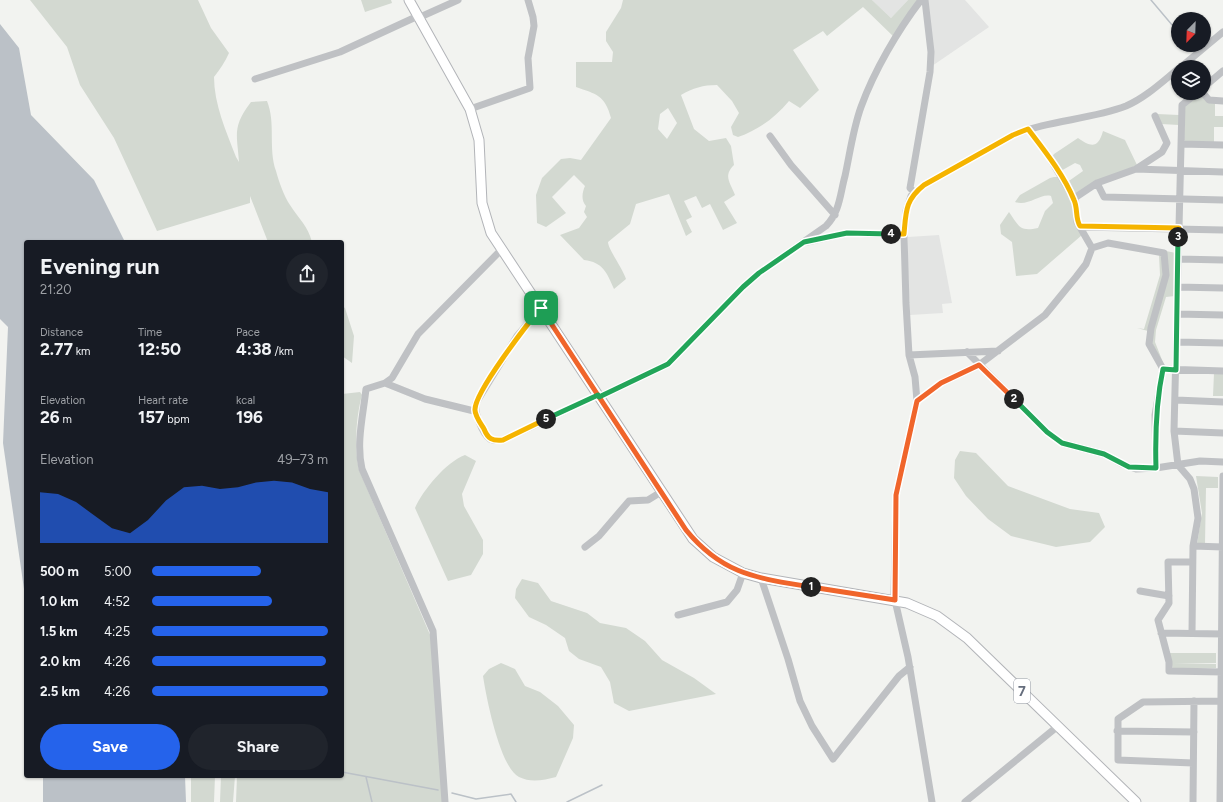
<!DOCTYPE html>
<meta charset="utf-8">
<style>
:root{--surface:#171b24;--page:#20242c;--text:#f1f3f6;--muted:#9ea1a6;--accent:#2563eb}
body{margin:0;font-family:Figtree,sans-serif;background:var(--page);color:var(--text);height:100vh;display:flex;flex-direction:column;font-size:15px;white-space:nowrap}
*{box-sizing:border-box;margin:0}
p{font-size:13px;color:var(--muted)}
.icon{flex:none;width:22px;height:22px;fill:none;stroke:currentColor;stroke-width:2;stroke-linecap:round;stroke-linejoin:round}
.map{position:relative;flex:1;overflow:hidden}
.panel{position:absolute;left:24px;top:240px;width:320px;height:538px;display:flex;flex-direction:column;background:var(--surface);border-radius:4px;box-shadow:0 1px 3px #0004}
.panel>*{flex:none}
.needle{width:26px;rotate:203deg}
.fabs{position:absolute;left:1171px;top:12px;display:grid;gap:8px}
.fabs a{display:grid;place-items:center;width:40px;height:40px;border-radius:50%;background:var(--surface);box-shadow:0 1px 3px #0004;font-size:20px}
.pin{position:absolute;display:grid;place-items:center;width:34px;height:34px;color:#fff;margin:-17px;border-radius:8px;box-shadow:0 2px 6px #0006}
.km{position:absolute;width:20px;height:20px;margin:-10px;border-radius:50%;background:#222;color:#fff;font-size:11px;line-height:20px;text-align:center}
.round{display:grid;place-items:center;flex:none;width:42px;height:42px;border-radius:21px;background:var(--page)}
.summary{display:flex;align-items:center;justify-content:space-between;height:68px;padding:0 16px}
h1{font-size:22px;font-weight:700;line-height:30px}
.metrics{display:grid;grid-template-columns:repeat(3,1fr);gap:6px;height:68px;padding:4px 16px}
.metrics div{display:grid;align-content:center}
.metrics b{font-size:17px;font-weight:700}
.metrics small{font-size:11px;font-weight:400}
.metrics p{font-size:11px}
.chart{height:112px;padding:8px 16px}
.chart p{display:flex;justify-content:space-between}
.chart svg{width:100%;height:72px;margin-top:4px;fill:var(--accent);opacity:.7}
.cta{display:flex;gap:8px;margin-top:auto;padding:8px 16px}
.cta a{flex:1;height:46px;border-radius:24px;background:var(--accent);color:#fff;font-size:16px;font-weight:700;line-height:46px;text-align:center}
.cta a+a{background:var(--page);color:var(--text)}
ul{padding:0 16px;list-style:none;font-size:13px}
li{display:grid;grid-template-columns:64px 48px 1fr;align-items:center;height:30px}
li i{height:10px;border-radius:5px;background:var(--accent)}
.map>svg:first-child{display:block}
.built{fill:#e3e4e3}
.green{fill:#d3d9d1;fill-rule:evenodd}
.water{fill:#bbc1c7}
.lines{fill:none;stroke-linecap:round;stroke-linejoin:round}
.stream{stroke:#bbc1c7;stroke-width:1.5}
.major-casing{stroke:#b2b4b8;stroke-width:11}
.minor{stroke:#bfc1c4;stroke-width:7}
.major{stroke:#fff;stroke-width:9}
.split-1-casing{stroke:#fff;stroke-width:8}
.split-2-casing{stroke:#fff;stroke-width:8}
.split-3-casing{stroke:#fff;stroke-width:8}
.split-4-casing{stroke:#fff;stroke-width:8}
.split-5-casing{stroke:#fff;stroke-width:8}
.split-6-casing{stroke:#fff;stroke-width:8}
.split-1{stroke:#f0652b;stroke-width:5}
.split-2{stroke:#f0652b;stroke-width:5}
.split-3{stroke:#22a559;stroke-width:5}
.split-4{stroke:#f5b400;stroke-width:5}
.split-5{stroke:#22a559;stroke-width:5}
.split-6{stroke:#f5b400;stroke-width:5}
.labels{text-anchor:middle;stroke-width:4;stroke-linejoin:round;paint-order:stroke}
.shield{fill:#fff;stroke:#949aa4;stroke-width:1}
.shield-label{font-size:14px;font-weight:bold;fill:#666e7d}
</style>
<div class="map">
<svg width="1223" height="802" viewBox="0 0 1223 802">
<rect width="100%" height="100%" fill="#f2f3f0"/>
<path class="built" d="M872,0H908L891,18Z
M927,0H965L989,27L932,66Z
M939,235L952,303L942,304L943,313L910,315L908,273V237Z"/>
<path class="green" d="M30,0H198L211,28L229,53C225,62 220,69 214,77C214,104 226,131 236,157L239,162C237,134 232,127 251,102L267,101C276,123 268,148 276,171C279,182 284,196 290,205C299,219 308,226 312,242H268L250,196V203L157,231L114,138L80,85L67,47Z
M361,0H391L392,3L365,12Z
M623,0H872L891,18L908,0H919L895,38L863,7L827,36L823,31L793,50L819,90L800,108L789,101C775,118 758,130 738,137L733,135L731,127L739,113L732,101L717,85C703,85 693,88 681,95L694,129L709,141L726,138L731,146L734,165C723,176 730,182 735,195L724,202L737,223L723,230L710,204L702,208L696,196L684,201L692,217L686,220L692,232L686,236L669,194L636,204L630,224L608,242C608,249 623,269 626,279L614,289C607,273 603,262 584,260L560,235L579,228L587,217L584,212L586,206C581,200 582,193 585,186L574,175L552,197L566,213L546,227L537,223L536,195L542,178L561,159L570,158L581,160L611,118C605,95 596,94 576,87V62H612L613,52L606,41V32L621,8ZM668,108L677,123L667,139L658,129L660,114Z
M1199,94L1215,103V116H1223V127H1214V142L1185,141L1184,140L1185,106Z
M1157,114L1179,115V125L1161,124Z
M1103,131L1125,140L1137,165L1074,196L1066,183L1083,171L1080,165L1075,163L1059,172L1052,157L1054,154L1078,138C1091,147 1098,149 1103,131Z
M1054,177H1058L1072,199L1082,235L1037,274L1016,276L1012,242L1001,234L1000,225L1009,212C1019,226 1019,232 1038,228L1045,211L1053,203L1051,196C1040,193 1028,207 1015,202L1020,195L1050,178Z
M1166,251L1176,253L1175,296L1166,297L1156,330L1155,342L1164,365L1152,343L1153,329L1169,275Z
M1159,255L1162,257L1164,274L1148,331L1137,328L1144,329L1160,275Z
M342,306L345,308L354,336L352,363L342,356Z
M1214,373H1223V396H1213Z
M360,392L362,395C356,417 354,447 359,470L431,637L443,802H236L237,776H342V394Z
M960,451L976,453L1008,486L1070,509L1099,513L1105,527L1090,542L1056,547L1011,536L988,519L966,496L954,478L955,460Z
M465,455L476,461L462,494L464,506L483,540V554L471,575L448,581L415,508C423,490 446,462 465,455Z
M1196,476L1218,477V488H1206L1205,544H1197L1202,513Z
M522,579L538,583L551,601L587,613L600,623L626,628L645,641L662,660L694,678L716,694L629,711L614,703L610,682L601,667L579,659L569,651L565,638L546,625L529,617L515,598L516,589Z
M1169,653H1216V663H1174L1216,664V668L1173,669Z
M501,663L515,669L525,686L540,692L558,706L574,725L573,738L556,777C544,780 531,783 519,777C500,768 486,696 483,676L489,669Z
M191,776H215L214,802H191Z
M221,776H235L233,802H220Z"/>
<path class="water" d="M0,24L19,48L31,115L94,180L125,242H26V603L3,443L8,327L0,319Z
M43,776H185L186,802H43Z"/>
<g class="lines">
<path class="stream" d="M1151,0L1178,32
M1186,45L1187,47
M342,772L438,790
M366,777L372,802
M452,793L476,799L511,794L516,802
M567,802L602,785"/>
<defs>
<path id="major" d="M409,0L470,109L479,140L482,203L491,233L693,539L713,557L743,573L761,578L907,603L937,616L967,638L1136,802"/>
</defs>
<use href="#major" class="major-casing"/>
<path class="minor" d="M418,18L458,0
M1181,67L1223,32
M255,79L340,52L418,16
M1204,87L1223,71
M1203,93L1209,100L1223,101
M470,109L530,88L528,58L534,26L533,17L528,0
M770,136L791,165L835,215
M1181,144L1223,145
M1136,169L1162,152L1167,143L1155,116
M1097,183L1104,197L1223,200
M914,192L910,188L930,72L931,52L925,0
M1075,200L1076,197L1097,183L1136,169L1223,172
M1080,227L1223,230
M807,242L847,233L904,235
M1092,248L1108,243L1164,253L1166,275L1151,328L1149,344L1163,369L1155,415L1156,468
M1178,259L1223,260
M1177,287L1223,288
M541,308L517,336L476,403C474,412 482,433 490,439C494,441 498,440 503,440L598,395
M1177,314L1223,315
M1177,342L1223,343
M967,352L1047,432L1062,443L1104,454L1122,464L1136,469L1156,468L1200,461L1223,462
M909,355L998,351
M1163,369L1223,371
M385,383L425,399L474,411
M599,397L668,364L743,287L759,273L826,226C840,212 840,194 845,176C850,153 853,129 861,107C874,71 898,30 921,0
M1176,400L1223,402
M917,401L941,383L979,365L1045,315L1076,277L1086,264L1092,248L1077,222L1075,200L1049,157L1028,129
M1174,431L1223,433
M1193,546L1223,547
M585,547L599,536L629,501L648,500L661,492
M1192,562H1168L1169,603L1158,620L1169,662V671L1223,672
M761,578L788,659L800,701L812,726L833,759L899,676L910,667
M1140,591L1169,596
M678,615L727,602L737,590L743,573
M1161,633L1223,634
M1192,633L1193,546L1198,518L1194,489L1190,479L1178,465L1174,431L1182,105L1197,93
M1117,731L1194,732
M1193,763L1118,760V719L1143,702L1223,701
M445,802L433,631L362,469C356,443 363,416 366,389L385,383L392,378L418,334L502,249
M932,802L908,657L894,596L896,495L917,401L915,377L909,355L906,303L904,235L906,211L911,196L924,185L1013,135C1049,120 1089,120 1126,106C1145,98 1162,82 1178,69
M965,802L1058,726
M1193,802L1194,701
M1220,802L1223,476"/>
<use href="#major" class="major"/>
</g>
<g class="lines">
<defs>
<path id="split-1" d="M541,308L686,530C723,575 757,578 811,587"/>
<path id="split-2" d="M811,587L895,600L896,495L917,401L941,383L979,365L1014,399"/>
<path id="split-3" d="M1014,399L1047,432L1062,443L1104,454L1129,467L1156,468C1155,434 1156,402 1163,369L1176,370L1178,237"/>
<path id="split-4" d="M891,234H904C906,212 905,200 924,185L1013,135L1028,129C1044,150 1064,175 1074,200C1078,208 1075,218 1080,226L1179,228L1178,237"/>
<path id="split-5" d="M546,419L598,395L599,397L668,364L743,287L759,273L804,242L847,233L891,234"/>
<path id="split-6" d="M541,308C528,323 474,393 475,410C475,416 481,424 484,429C488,439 492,441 503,440L546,419"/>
</defs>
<use href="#split-1" class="split-1-casing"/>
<use href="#split-2" class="split-2-casing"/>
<use href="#split-3" class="split-3-casing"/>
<use href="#split-4" class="split-4-casing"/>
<use href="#split-5" class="split-5-casing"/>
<use href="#split-6" class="split-6-casing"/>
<use href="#split-1" class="split-1"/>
<use href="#split-2" class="split-2"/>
<use href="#split-3" class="split-3"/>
<use href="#split-4" class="split-4"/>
<use href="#split-5" class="split-5"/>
<use href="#split-6" class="split-6"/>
</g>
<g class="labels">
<rect class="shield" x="1014" y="679" width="16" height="24" rx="3"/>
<g class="shield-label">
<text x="1022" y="696">7</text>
</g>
</g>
</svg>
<div class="fabs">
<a><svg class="needle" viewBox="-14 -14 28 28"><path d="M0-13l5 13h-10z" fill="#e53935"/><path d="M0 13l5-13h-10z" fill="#9ea1a6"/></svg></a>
<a><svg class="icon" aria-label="layers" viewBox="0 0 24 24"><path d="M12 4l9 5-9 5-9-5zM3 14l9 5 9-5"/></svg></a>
</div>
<div class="pin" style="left:541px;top:308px;background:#1e9e55"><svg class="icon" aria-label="arrive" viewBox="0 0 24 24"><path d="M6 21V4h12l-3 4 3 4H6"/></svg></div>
<b class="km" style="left:811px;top:587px">1</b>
<b class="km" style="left:1014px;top:399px">2</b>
<b class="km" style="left:1178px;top:237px">3</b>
<b class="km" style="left:891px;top:234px">4</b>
<b class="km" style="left:546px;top:419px">5</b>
<section class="panel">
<div class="summary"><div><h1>Evening run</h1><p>21:20</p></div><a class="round"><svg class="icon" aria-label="share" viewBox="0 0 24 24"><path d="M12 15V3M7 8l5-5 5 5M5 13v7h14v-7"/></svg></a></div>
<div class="metrics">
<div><p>Distance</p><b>2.77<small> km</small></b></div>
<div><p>Time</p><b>12:50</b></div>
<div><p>Pace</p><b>4:38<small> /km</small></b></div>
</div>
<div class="metrics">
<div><p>Elevation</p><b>26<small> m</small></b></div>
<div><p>Heart rate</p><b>157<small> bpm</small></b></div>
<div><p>kcal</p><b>196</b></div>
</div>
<div class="chart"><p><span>Elevation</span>49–73 m</p>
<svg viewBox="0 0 160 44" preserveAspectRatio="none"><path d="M0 44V13L10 14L20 19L30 27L40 35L50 38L60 30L70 18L80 10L90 9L100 11L110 10L120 7L130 6L140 7L150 11L160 13V44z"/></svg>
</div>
<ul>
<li><b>500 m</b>5:00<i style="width:62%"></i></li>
<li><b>1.0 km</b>4:52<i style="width:68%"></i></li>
<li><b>1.5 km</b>4:25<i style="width:100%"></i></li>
<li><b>2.0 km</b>4:26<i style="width:99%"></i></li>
<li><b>2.5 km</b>4:26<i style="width:100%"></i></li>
</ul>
<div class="cta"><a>Save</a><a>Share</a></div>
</section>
</div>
